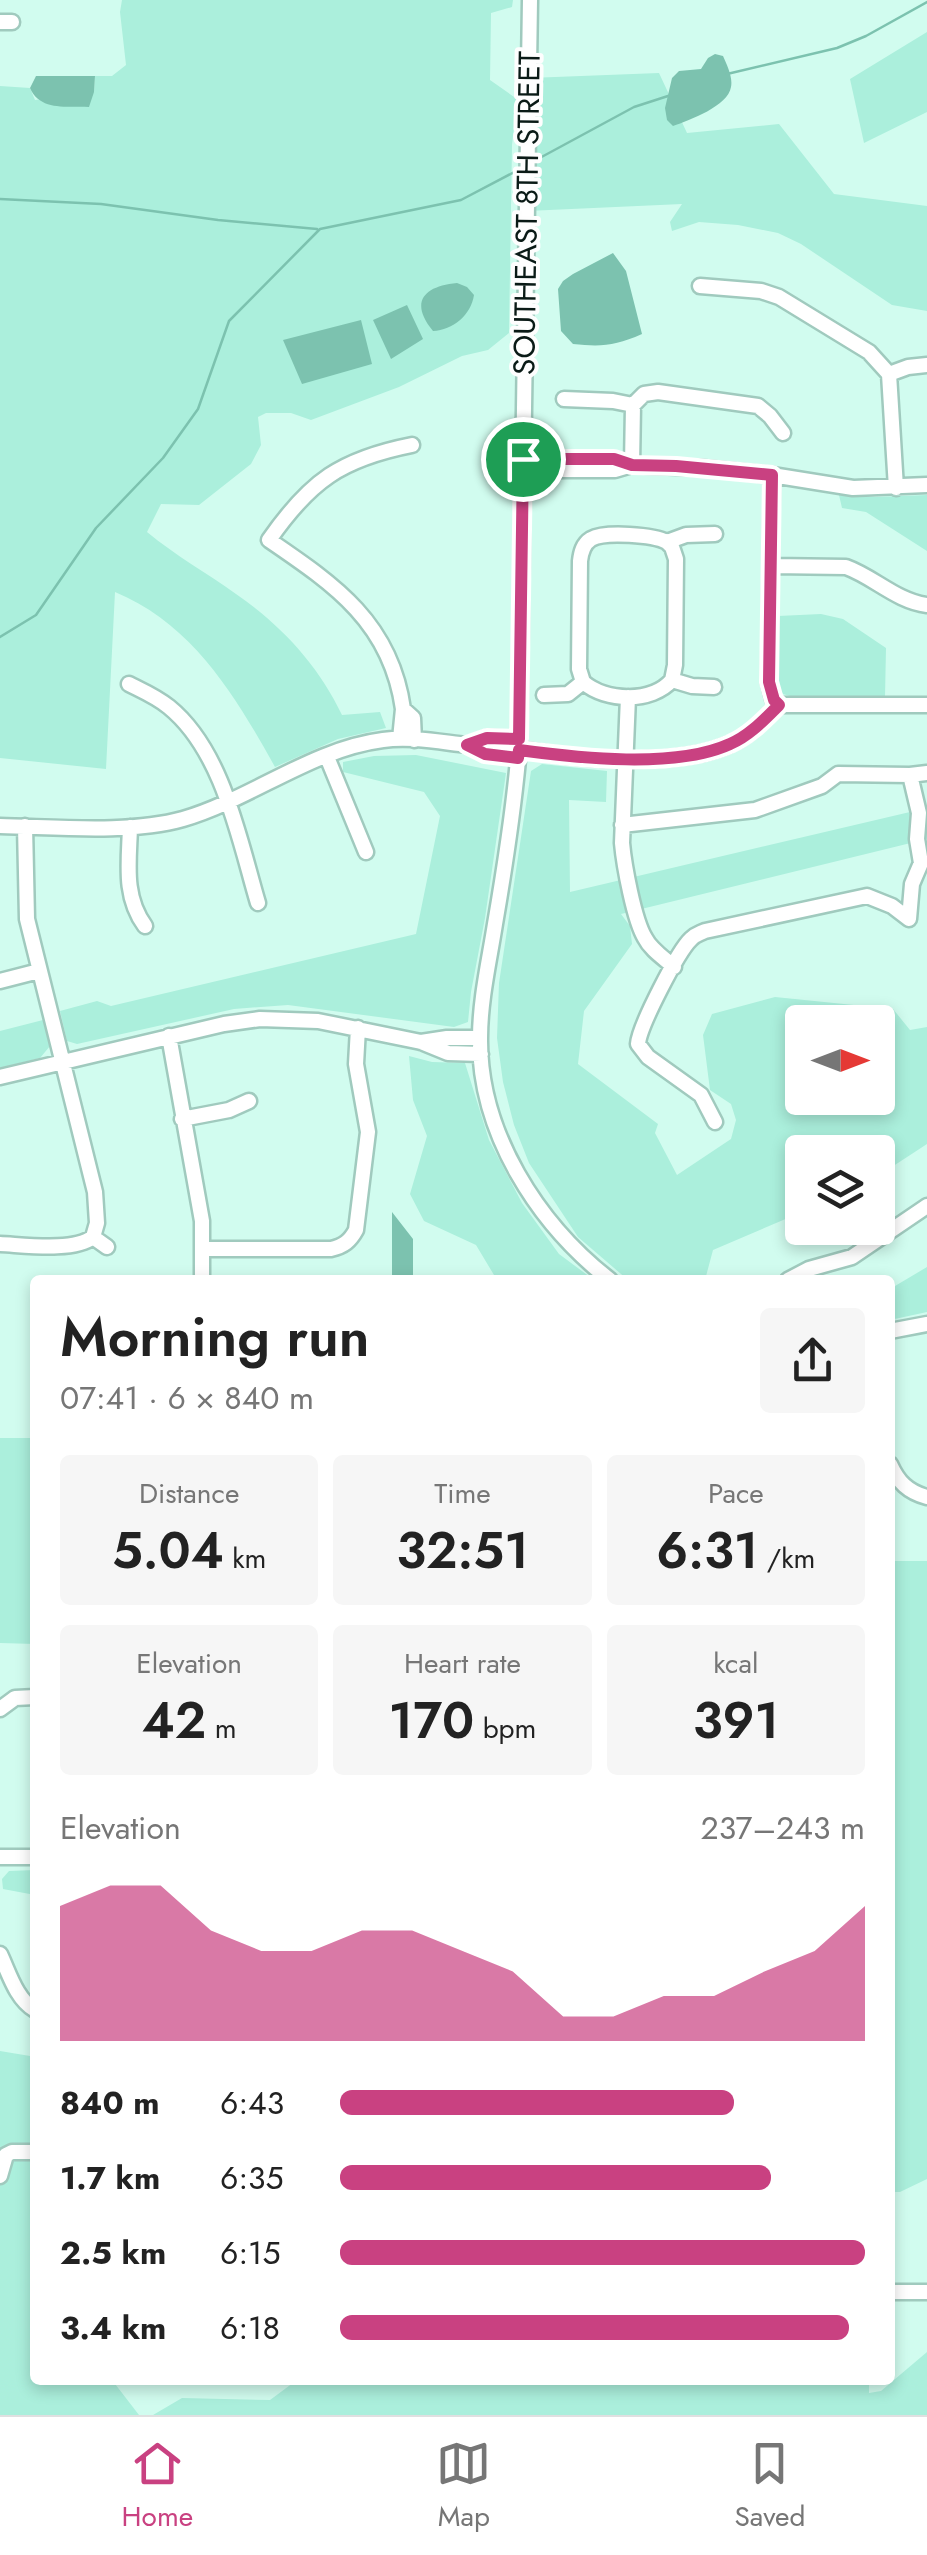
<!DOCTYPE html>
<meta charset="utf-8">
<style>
:root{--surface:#fff;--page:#f6f6f6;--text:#222;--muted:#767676;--line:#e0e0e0;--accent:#c94181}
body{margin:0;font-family:Jost,sans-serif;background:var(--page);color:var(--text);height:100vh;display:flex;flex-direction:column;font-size:38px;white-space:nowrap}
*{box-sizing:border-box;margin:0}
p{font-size:32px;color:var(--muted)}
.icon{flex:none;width:55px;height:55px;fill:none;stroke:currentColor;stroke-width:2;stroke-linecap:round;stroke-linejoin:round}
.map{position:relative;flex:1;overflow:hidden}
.sheet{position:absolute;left:30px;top:1275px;width:865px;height:1110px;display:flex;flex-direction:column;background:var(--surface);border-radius:10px;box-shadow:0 5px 15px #0003}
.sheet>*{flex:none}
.needle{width:65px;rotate:90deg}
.tools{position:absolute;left:785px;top:1005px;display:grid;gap:20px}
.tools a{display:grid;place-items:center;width:110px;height:110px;border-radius:10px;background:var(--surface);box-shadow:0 5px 15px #0003;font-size:50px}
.pin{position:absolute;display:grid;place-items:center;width:85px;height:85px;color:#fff;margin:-42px;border:5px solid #fff;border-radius:50%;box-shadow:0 2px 10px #0007}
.round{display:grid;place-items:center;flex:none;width:105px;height:105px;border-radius:10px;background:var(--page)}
.headline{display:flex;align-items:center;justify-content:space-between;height:170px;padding:0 30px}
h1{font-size:55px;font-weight:600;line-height:75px}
.figures{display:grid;grid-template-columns:repeat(3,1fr);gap:15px;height:170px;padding:10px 30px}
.figures div{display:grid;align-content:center;border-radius:10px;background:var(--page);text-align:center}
.figures b{font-size:50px;font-weight:600}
.figures small{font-size:28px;font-weight:400}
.figures p{font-size:28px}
.chart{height:280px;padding:20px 30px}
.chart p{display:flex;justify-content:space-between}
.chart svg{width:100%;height:180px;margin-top:10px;fill:var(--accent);opacity:.7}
ul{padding:0 30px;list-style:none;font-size:32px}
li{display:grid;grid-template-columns:160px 120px 1fr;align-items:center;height:75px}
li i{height:25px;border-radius:12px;background:var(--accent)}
.menu{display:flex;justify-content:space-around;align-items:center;height:140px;border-top:2px solid var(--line);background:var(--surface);font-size:28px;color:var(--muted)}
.menu a{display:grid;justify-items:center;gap:5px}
.menu .on{color:var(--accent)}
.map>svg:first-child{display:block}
.green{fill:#abefdc;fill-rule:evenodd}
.water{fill:#7cc2af}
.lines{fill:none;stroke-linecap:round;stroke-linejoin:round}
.stream{stroke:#7cc2af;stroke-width:2.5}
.minor-casing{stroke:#a0cabe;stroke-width:19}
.minor{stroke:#fff;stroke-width:14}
.route-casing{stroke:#fff;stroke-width:20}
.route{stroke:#c94181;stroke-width:12}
.labels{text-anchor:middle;stroke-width:8;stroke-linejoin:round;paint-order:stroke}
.street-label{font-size:30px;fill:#0a1a16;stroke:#fefefe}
</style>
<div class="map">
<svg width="927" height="2415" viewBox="0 0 927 2415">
<rect width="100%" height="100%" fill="#d1fcef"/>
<path class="green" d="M122,0H513L512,7L491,13L490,80L517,99L512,145L509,333L488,350L462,356L399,387L311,420L291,413H266L258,417L261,445L251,464L199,505L161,504L147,532C176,556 207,573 236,594C282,626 318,665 342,715L380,712L386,728L338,739L275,767C236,697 193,624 115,592L106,769L0,758V86L30,88L35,100L94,92L95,76H112L126,65L120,12Z
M927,32V112L864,143L850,79Z
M659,73L687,133L779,124L834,194L927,206V311L892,305L801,244L778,233L738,225L699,222L672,231L670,222L682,204L527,211L529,78Z
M839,495L876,497L927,495V551L866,512L842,508Z
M821,614L843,619L886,648L885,697H793L783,694L778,687V616Z
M416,755L506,773L485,918L471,992L468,1022L454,1027L288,1005L234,1009L77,1044L67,1041L60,1011L97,1001L111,1006L416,934L440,816L424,792L343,772V762L374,756Z
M542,764L607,771L606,802L569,800L570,892L927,808V839L621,914L630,926L632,944L584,1011L578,1064L658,1124L655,1133L677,1175L731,1139L736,1120L731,1104L710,1090L703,1035L712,1014L775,997L893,1009L910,1030L927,1027V1144L878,1176V1152H802V1212L713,1250L705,1280H628L578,1237L529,1163L514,1125L503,1082L497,1038L499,983L531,771ZM802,1022H878V1098H802Z
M43,1020L50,1046L40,1058L0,1068V1031Z
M409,1056L432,1062L465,1063L489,1140L522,1203L559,1254L594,1280H497L476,1245L424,1221L410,1194L427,1136L413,1100Z
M927,1267V1312L890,1320V1289Z
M0,1438H35V1644L0,1643Z
M890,1561H927V2179L900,2192H890Z
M35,1870V1895L3,1889L2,1879L9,1871Z
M0,2051L30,2056V2173L35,2174V2380H112L139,2415H0Z
M927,2352V2415H153L182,2398L270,2400L297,2380H869V2393L881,2391Z"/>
<path class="water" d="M715,54L723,56C727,65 733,77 731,87C728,106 690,120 673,126L667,120L665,108L672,78L679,71L701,69L708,58Z
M36,76H95L94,92L89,107C66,106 40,111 30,88Z
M613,253L626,271L642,334C615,346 601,347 573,344L561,331L558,289L563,281L573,274Z
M457,283L467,287L474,295C471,315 453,330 433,331C409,302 424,286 457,283Z
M407,305L423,339L391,359L373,320Z
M361,320L372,364L302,384L283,340Z
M392,1212L413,1239V1280H392Z"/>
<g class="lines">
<path class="stream" d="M727,74L837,48L866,36L927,2
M536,160L634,107L668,96
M0,199L101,204L218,220L317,229
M0,637L36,615L96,528L163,458L198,409L229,321L320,229L461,200L520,169"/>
<defs>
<path id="minor" d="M530,0L519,749C514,808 505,866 495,924C489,962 480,1000 480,1038C479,1133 538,1224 610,1280
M0,22H12
M700,286L761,291L779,297L869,352L889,374
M889,374L896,488
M889,374L908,367L927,365
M564,399L613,401L633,405
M633,405L632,465L703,468L772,475L853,488L927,485
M633,405L644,394L658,392L758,406L770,416L783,433
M523,470H615L632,465L613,459H523
M772,475L769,683L773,699L779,705
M667,542L672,547L676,559L675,665L672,680
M772,566L846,567C874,577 896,601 927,605
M583,682L579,669L580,561C581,552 583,544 591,539C605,531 654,535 667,542L686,535L715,534
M129,684C143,691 157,697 169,707C223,751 239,839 258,903
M544,695L568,694L583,682C606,702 652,703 672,680L692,686L714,687
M628,697L622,843C624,865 634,920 645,938C651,950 664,958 674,967
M779,705H927
M403,709C391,623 335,585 269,540C310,481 341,459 412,445
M400,739L403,709L413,718L414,740
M519,749C577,759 675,769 730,744C749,736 764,720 779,705
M327,757L366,852
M518,757L485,754L467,745L487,738L519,739
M910,775L927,773
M622,825L755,810L822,786L838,774L910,775L919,813L917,839L921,863L912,884L909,919L892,906L867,896L705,931C699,934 696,934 691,939C678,951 639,1027 638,1044L648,1057L701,1095L715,1122
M0,826C57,827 129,834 183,819C251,799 312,749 383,740C410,736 440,742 467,745
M25,826L27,919L95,1192L97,1223L93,1237
M130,827C129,862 123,896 145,926
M0,981L39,971
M169,1036L202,1221V1280
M421,1042L447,1038H480
M0,1077L224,1024L260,1019L318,1021L421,1042L448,1053L481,1054
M182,1119L229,1110L249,1101
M0,1244C24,1245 74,1252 93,1237L107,1247
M202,1249H331C344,1246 350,1241 356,1230L368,1132L356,1064L358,1028
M788,1280L809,1269L852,1257L927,1206
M890,1331L927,1324
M890,1464C898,1482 908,1492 927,1497
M0,1709L15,1698L35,1697
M0,1857H35
M0,1954C9,1973 16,1999 35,2010
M0,2176L6,2155L12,2152H35
M890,2292H927"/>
</defs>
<use href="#minor" class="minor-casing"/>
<use href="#minor" class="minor"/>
</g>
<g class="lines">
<defs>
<path id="route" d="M523,459H614L632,465L676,466L772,475L769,682L774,700L779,705C764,720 749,736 730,744C675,769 578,758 519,750L518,758L485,754L467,745L487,738L519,739Z"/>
</defs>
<use href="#route" class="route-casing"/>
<use href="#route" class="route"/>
</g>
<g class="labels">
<g class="street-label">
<text transform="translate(527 213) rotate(-89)" y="10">SOUTHEAST 8TH STREET</text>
</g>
</g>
</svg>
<div class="tools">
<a><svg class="needle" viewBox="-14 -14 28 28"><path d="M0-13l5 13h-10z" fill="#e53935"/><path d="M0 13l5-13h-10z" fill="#767676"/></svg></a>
<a><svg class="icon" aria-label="layers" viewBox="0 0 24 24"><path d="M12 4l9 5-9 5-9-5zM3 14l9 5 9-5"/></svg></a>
</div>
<div class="pin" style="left:523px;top:459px;background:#1e9e55"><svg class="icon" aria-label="arrive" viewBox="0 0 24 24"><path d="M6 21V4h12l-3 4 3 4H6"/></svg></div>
<section class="sheet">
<div class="headline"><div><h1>Morning run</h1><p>07:41 · 6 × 840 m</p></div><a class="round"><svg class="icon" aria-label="share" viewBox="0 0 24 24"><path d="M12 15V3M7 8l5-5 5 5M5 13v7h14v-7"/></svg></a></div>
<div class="figures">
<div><p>Distance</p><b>5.04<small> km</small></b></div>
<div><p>Time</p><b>32:51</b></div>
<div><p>Pace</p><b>6:31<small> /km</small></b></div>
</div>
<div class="figures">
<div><p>Elevation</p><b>42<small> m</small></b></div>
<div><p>Heart rate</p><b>170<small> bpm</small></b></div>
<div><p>kcal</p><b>391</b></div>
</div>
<div class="chart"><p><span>Elevation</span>237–243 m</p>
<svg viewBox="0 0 160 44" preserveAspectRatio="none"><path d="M0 44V11L10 6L20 6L30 17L40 22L50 22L60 17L70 17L80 22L90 27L100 38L110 38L120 33L130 33L140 27L150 22L160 11V44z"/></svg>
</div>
<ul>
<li><b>840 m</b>6:43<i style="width:75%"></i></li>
<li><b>1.7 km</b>6:35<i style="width:82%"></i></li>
<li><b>2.5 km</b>6:15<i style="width:100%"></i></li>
<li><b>3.4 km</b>6:18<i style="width:97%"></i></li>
</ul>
</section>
</div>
<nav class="menu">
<a class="on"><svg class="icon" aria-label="home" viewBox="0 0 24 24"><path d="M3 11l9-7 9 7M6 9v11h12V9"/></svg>Home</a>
<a><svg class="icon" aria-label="map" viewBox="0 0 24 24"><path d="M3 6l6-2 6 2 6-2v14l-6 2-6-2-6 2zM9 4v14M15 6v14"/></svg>Map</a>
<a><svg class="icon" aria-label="saved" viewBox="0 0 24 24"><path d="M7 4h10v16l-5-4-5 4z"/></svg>Saved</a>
</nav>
